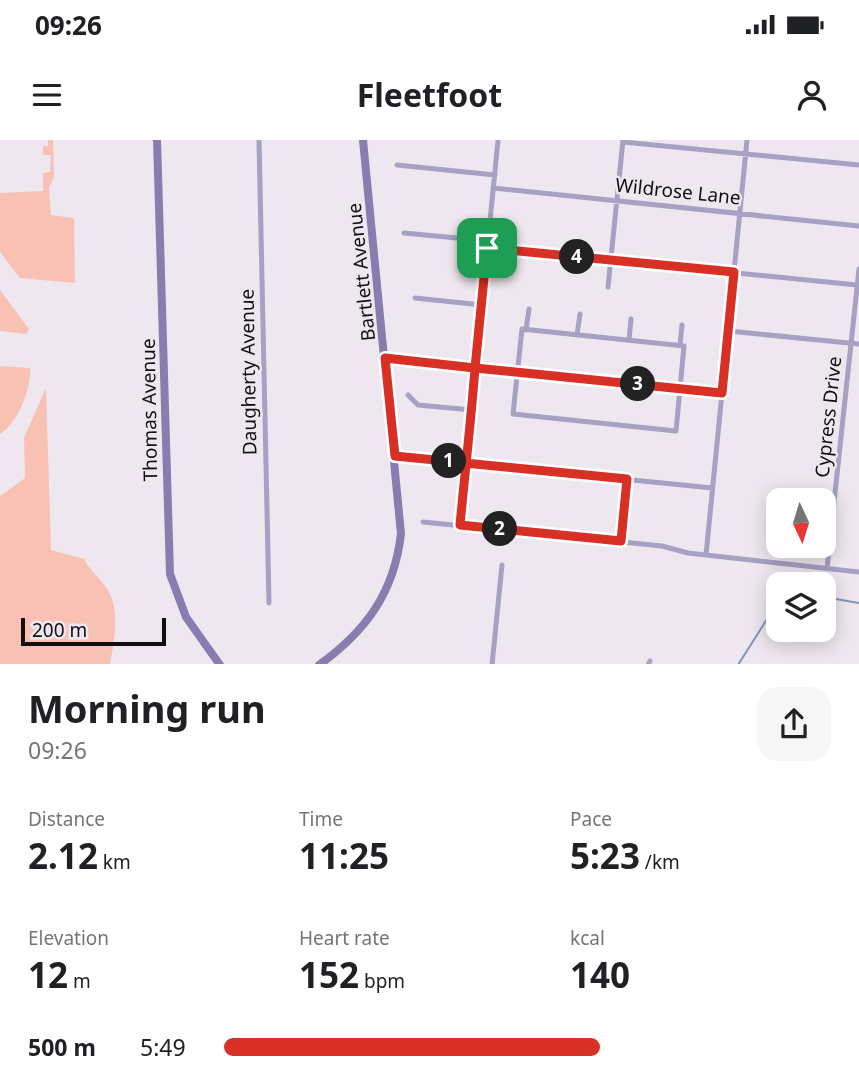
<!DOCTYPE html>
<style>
:root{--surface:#fff;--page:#f6f6f6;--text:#202124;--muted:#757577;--accent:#d93025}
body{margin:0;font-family:"Noto Sans",sans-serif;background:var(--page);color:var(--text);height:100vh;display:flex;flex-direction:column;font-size:26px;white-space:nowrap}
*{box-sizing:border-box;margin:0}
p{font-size:23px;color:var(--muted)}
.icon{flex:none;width:38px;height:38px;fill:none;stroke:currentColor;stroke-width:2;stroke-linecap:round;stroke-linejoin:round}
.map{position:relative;height:524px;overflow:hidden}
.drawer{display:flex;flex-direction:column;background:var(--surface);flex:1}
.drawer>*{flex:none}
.needle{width:46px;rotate:176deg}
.buttons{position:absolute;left:766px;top:348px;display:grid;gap:14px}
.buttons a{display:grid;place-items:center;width:70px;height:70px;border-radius:14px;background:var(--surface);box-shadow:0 4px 18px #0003;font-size:35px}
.scale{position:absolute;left:21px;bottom:18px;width:145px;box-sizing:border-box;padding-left:7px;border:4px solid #120f12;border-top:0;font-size:19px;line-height:24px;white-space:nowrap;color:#120f12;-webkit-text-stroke:5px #efe7ef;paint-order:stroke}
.pin{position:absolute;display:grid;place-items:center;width:60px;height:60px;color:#fff;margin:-30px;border-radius:14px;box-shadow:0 4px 10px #0006}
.km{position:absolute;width:35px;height:35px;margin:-18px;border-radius:50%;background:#222;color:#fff;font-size:19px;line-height:35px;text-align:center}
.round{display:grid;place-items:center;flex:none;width:74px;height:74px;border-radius:21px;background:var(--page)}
.headline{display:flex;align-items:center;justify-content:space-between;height:119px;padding:0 28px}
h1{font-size:38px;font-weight:700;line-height:52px}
.metrics{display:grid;grid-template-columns:repeat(3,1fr);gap:10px;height:119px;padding:7px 28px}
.metrics div{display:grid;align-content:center}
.metrics b{font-size:35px;font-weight:700}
.metrics small{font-size:19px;font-weight:400}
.metrics p{font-size:19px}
ul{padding:0 28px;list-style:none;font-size:23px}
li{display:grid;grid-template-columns:112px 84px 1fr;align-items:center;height:52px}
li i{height:18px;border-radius:9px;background:var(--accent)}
.status{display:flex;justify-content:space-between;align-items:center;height:49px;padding:0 35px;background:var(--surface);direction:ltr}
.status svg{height:19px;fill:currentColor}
header{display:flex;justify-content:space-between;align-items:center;height:91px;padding:0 28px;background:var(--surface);font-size:32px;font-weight:700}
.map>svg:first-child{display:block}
.green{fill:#f9c1b3}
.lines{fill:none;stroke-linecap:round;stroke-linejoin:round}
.stream{stroke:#8395b4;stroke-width:2}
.street{stroke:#a7a1c3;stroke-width:5}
.secondary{stroke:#877eaf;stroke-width:8}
.route-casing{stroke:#fff;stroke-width:14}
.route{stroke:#d93025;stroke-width:9}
.labels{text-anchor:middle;stroke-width:5;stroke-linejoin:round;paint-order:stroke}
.street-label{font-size:19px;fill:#120f12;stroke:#efe7ef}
</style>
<div class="status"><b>09:26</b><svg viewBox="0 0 49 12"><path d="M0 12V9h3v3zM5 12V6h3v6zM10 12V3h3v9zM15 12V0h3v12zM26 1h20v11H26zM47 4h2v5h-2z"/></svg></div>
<header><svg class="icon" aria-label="menu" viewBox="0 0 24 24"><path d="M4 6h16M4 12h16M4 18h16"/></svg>Fleetfoot<svg class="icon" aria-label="person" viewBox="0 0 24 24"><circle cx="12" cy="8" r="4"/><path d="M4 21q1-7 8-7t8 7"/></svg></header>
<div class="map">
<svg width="859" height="525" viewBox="0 0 859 525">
<rect width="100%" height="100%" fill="#efe7ef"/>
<path class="green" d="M48,0H53L54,37L49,48L51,75L74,78L75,143L20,138L0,112V53L43,51V33L50,32L51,15H43V6H48Z
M0,150L29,189L27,194L0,191Z
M0,226L30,228C32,248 17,284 0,294Z
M46,248L51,410L84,419C90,431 100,438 107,449C121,470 114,501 110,524H0V356L25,338L24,298Z"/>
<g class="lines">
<path class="stream" d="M824,457L859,463
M738,525L779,460"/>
<path class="street" d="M259,0L269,463
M623,2L859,25
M397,25L495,35
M493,48L859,86
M404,93L488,101
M487,108L857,145
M608,147L623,0
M415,158L482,165
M522,189L684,206L676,291L513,274Z
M526,190L529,169
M728,191L859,204
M577,195L580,174
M629,200L631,179
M680,205L682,185
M385,218L722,253
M408,255L418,265L472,270
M395,316L712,348
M423,382L662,406L688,413L859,432
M460,385L498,0
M621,401L627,339
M706,415L747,0
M827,428L859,129
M492,525L502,425
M648,525L650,521"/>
<path class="secondary" d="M157,0L170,434L186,477L220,525
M319,525C366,491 394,453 401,394L363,0"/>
</g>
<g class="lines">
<defs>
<path id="route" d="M487,108L475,228L385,218L395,316L627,339L621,401L460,385C465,332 471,280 475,228L722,253L734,132L487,108"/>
</defs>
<use href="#route" class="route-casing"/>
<use href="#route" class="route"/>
</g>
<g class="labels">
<g class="street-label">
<text transform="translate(678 51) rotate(6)" y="7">Wildrose Lane</text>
<text transform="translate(361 132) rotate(-96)" y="7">Bartlett Avenue</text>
<text transform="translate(248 232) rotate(-91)" y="7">Daugherty Avenue</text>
<text transform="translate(149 270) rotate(-91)" y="7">Thomas Avenue</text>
<text transform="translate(828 277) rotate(-84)" y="7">Cypress Drive</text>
</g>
</g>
</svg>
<div class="buttons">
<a><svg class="needle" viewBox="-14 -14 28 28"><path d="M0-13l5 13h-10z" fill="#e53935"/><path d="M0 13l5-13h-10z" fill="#757577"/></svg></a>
<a><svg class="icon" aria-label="layers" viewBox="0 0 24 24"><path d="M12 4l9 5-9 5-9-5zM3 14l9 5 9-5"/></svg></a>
</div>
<div class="scale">200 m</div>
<div class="pin" style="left:487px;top:108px;background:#1e9e55"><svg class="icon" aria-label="arrive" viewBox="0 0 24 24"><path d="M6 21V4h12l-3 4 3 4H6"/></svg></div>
<b class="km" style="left:449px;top:321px">1</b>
<b class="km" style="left:500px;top:389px">2</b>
<b class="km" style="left:638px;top:244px">3</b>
<b class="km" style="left:577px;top:117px">4</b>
</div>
<section class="drawer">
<div class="headline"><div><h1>Morning run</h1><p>09:26</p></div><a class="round"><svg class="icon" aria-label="share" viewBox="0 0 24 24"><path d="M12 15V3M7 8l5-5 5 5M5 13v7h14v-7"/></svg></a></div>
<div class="metrics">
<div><p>Distance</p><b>2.12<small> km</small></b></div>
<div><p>Time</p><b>11:25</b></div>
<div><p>Pace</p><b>5:23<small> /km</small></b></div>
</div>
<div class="metrics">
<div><p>Elevation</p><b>12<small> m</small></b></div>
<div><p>Heart rate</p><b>152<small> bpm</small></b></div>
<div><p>kcal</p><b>140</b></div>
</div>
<ul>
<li><b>500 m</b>5:49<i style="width:62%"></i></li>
</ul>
</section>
